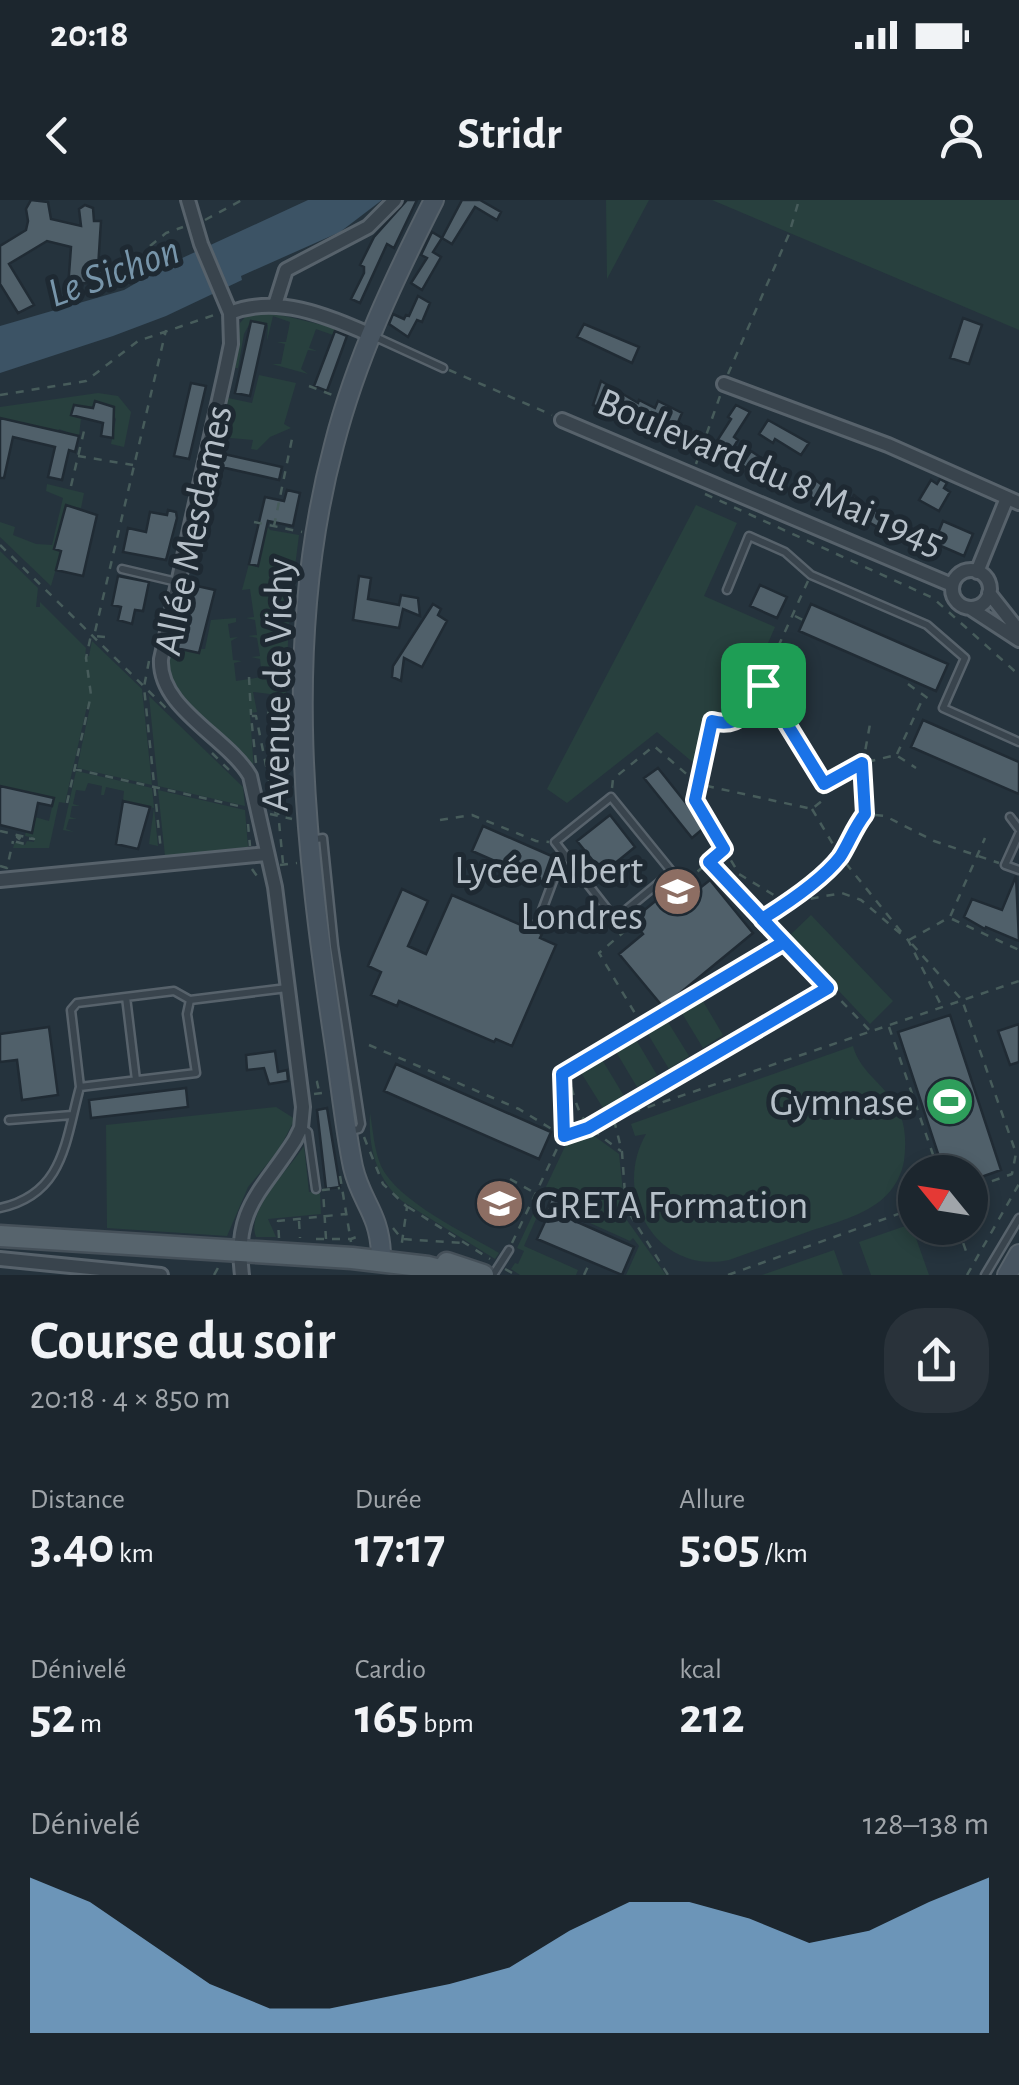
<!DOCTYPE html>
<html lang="fr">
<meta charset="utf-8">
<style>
:root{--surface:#1c262e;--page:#29323a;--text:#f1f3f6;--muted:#a0a5aa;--line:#3a434a;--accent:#8fc5f3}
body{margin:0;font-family:"Alegreya Sans",sans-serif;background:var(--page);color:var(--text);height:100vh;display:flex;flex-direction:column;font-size:38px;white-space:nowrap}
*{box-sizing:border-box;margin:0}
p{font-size:32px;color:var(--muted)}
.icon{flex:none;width:55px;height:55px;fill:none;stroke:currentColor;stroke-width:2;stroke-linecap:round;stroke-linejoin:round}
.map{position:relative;height:1075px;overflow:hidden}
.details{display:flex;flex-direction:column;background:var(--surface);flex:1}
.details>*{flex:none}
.needle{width:65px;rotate:300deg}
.fabs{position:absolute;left:898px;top:955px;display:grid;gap:20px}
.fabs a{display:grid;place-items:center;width:90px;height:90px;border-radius:50%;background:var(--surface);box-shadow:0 5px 15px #0003,0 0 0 2px var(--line);font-size:50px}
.pin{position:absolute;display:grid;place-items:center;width:85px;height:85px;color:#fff;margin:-42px;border-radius:20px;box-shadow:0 5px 15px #0006}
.round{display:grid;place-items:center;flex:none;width:105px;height:105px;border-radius:40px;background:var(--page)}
.head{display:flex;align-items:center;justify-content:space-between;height:170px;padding:0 30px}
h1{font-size:55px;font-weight:700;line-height:75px}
.stats{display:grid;grid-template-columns:repeat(3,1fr);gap:15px;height:170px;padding:10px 30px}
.stats div{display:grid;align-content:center}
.stats b{font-size:50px;font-weight:700}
.stats small{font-size:28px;font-weight:400}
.stats p{font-size:28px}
.chart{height:280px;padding:20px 30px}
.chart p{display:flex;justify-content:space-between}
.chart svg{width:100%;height:180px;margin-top:10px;fill:var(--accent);opacity:.7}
.status{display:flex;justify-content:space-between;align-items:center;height:70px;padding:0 50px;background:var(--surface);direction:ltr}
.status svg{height:28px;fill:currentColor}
header{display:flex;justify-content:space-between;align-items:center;height:130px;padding:0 30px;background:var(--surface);font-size:45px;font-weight:700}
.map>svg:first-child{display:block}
.green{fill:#28403e}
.water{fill:#3c5365}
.building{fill:#50606a;stroke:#202b34;stroke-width:2.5}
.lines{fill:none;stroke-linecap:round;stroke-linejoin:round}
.service-casing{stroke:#57626b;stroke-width:11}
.minor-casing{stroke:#57626b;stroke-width:18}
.secondary-casing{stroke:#57626b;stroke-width:22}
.primary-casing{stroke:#455059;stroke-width:25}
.path{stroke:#475c5b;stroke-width:2.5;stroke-dasharray:8 8;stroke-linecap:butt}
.service{stroke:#39444d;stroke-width:6}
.minor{stroke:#39444d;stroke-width:12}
.secondary{stroke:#475460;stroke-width:18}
.primary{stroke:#57646d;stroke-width:20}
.route-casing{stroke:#fff;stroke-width:20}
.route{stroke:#1a73e8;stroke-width:12}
.labels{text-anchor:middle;stroke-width:10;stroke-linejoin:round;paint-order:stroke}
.street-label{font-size:40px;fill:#b5bfc8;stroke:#1e2932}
.poi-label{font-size:40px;fill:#b5bfc8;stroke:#1e2932;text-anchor:end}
.water-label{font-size:42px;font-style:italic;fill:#7795aa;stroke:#1e2932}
</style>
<div class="status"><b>20:18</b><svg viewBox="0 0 49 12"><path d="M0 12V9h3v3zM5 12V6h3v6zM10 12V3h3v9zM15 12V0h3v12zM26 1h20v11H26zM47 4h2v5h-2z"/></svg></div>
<header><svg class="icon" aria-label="back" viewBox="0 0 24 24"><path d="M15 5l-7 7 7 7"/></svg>Stridr<svg class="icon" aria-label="person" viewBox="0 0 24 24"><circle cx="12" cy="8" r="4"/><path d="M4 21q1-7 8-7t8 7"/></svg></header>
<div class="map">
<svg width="1019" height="1075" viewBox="0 0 1019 1075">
<rect width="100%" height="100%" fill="#25333d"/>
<path class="green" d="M606,0H649L607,79Z
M712,0H1019V130Z
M268,112L335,128L333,135L316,129L309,148L317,151L308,150L301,169L308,174L272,164H281L285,144L277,142H286L290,122L273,116L267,141L268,125L251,121L244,134L238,168H235L240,123L246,116Z
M259,175L296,183L284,224L291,228L270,237L257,250L251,249L253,240L219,237L228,198L252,203Z
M98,193L118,196L131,212L124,247L111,244L116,219L103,203L95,202L93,208L74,205L71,215L81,218L79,236L59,229L58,231L0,218V207Z
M47,284L84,293L81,308L66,305L54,348L61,351L51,386L0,337V322L15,327L13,335L36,344L52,345L63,298L46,291Z
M696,305L737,323L704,396L775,427L755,473L752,499L740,512L724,519L708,516L696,565L657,532L567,603L547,589Z
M267,326L270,330L299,335L289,414L286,496L253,492L257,512L250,513L254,572C233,542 145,484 172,447L199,453L200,449H205L211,420L236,418V422L228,424L230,438L238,437L231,441L233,460L242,461L234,463L236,481L262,477L260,459L251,457L260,456L257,438L248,436L257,435L255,420L246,418L254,417L250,389L242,390L249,364L258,366Z
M0,351L38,388L36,407H40V402L86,448L85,456H89L92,441L142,489L152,585L77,568L90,507L87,506L65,603L59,602L49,648H13L15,642L25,645L27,641L34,642L35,638L25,636L26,631L32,632L35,617L49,621L54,598L0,588Z
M149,496L243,587L245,606L158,586Z
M76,571L152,588L158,646L149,644L154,608L123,601L124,591L106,587L104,595H101L102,586L88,583L85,591L76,590L73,604L80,606H72L70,617L77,619H69L66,629L74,632L63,630Z
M158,590L245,610L248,647L165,656Z
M811,715L893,801L870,824L788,737Z
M701,798L723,835L703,848L680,810Z
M666,819L689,856L669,869L646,831Z
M635,838L657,875L637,887L615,850Z
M853,846C860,874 889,886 900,914C906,929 906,945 904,961C895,1008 850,1018 810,1031C783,1041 756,1050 729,1060C657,1075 611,995 646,934L635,936L631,924Z
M601,858L624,896L603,908L580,871Z
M276,907L295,919L278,951L248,987L227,1036L107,1028L106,925Z
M370,913C373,930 374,950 381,966C398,1002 466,1033 499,1053L495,1059L402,1001C376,978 368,947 370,913Z
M586,930L619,954L626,1019L666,1075H626L639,1046L633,1038L630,1041L570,1014L574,1004L548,992L524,1046L578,1070L576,1075H520L511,1069L515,1063L518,1064L524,1051L517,1048L570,936Z
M304,946L309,992H320L321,1014L268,1019L276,1037H256C245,1011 290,968 304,946Z
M911,1024L929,1075H871L859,1042Z
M834,1050L843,1075H762Z"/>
<path class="water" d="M308,0H382L340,32L241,76L242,80L166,116L113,136L0,173V126L124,90L167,65Z"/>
<path class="building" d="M31,0L48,2L51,19L81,26L79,9L85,5L93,8L94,21H101L97,84L83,83L82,89L68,88L71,47L47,41L9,64L34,105L18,113L0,84V46L26,30L28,21L26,9Z
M407,0H417L394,48L387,44L360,103L351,99L364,73V67L360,65L374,37Z
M462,0H480L501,12L497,20L475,7L452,44L442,38Z
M432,32L442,38L433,52L441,57L422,90L411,83L427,58L421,55Z
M418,96L430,103L422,122L417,120L408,137L389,124L393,114L404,119L406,115L409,116Z
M963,118L982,125L969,164L950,158Z
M251,121L266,124L250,196L235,193Z
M584,124L639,147L632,163L577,137Z
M335,131L347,136L327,191L314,186Z
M601,181L638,203L639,200L655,208L658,201L682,213L675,229L609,204L606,210L593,205Z
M191,183L206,186L189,259L174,256Z
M95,201L114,207L113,238L101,236L103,223L71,215L74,205L93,208Z
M736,205L750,212L734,237L738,240L730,253L715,244L731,219L728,217Z
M0,218L79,236L75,252L69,250L62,280L48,277L55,247L13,237L4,278H0Z
M768,220L809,243L801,255L775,239L773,243L759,234Z
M751,251L787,275L778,289L742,265Z
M224,254L282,267L279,280L221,267Z
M805,272L842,300L835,312L795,287Z
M940,279L947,283L944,288L950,292L939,311L919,300L931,280L937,284Z
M287,290L300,293L293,326L268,321L258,366L249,364L265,297L284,301Z
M854,295L867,306L925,335L917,349L845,309Z
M66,305L97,315L83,376L56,370L61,351L54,349Z
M168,310L176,312L177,318L166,360L123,352L128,328L146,332L150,312L167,315Z
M943,321L973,334L964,356L934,343Z
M118,376L149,382L143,411L135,410L132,424L118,420L121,407L112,405Z
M359,376L371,378L368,399L399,405L401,395L418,398L420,416L403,409L399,428L353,420Z
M188,384L215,390L199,453L176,448Z
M760,385L787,397L777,418L750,406Z
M433,404L441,409L438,415L447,421L422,467L404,458L401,481L392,477L393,466Z
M811,404L948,464L936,491L799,431Z
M923,520L1019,562V594L911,547Z
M658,568L705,627L692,638L644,578Z
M0,586L54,598L52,606L38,603L32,633L0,625Z
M123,601L150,607L138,649L116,644Z
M610,615L635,647L603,673L577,641Z
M483,626L554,657L545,683L472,651Z
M1016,676L1019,741L986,727L985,729L964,717L972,699L1002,710Z
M710,680L753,733L663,807L619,754L643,734L636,725L640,722L636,717L670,689L674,694L678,690L686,699Z
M402,689L428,701L408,746L426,754L452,695L542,734L540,738L556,745L512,846L496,839L494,842L399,801L397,806L371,795L381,772L368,766Z
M950,815L1001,970L970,981V972H944L898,832Z
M1019,824V862L1010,865L998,831Z
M49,827L58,895L22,900L17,860L0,862V834Z
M275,851L278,872L287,870L288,881L269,884L264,868L247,870L246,855Z
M396,864L551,932L539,959L384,891Z
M186,888L188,907L91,918L89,900Z
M327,908L340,987L326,989L317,910Z
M488,985L521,1000L512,1022L479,1007Z
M551,998L570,1007L566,1017L634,1047L622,1075L537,1039L550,1011L547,1009Z"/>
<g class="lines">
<defs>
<path id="service" d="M371,135L443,168
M122,369L177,382
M727,390L749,336L785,352L811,375L927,425L965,458L943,508L1019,542
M611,597L672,672L615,719L555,642Z
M1010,617L1019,629
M1019,634L1005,665L1019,670
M310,640L323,638L334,746L361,924L359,929L350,931
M538,721L563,654
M126,797L136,880
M190,800L187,814L196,873L80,887L71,810L77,803L174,791L190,800L287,788
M9,920L72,915
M302,928L308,932L316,989
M0,1008C64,994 65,942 80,887
M493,1075L509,1050
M985,1075L1019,1018"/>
<path id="minor" d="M188,0L201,44L230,113L231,144L225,173L161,459C158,508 227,537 250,576L275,687L303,907L301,928L295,940C263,991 233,1008 242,1075
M275,105L286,70L368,27L395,0
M230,113C277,94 327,116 371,135
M724,184L888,245L1019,303
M562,220L952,385
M952 389a19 19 0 1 1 38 0a19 19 0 1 1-38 0Z
M977,372L1007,298
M989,393L1019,431
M970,408L1019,440
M0,680L266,654
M0,1059L161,1075"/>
<path id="secondary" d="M381,1053C379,1012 361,1002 353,967C345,928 341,887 335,847C305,648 281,443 334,245C356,159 394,79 434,0
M1007,1075L1019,1054"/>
<path id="primary" d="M0,1036L352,1058L428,1067L458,1075
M447,1063L483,1075"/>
</defs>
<use href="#service" class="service-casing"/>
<use href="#minor" class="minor-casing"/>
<use href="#secondary" class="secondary-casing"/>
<use href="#primary" class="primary-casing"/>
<path class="path" d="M205,20L242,0
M150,46L166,33L183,27
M449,170L552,215
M728,174L789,34L799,0
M309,186L335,196
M0,195L86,181L138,141L220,113
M78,256L133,265
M696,264L720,196
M71,286L84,231
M705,294L933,398L1019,475
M254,322L302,332
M274,326L293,234
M0,345L167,509
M808,381L747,515L726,525L712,521L695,599L739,674L787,703L842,693L861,700L908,740L942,807
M795,416L803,420
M105,437L94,436L166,130
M149,461L144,487L161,651
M249,477L251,515
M908,484L933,502
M212,553L231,572
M897,554L924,496
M256,563L251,516H256L276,615
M74,569L243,607
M825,584L863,563L896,555L916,568
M612,588L613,579L654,546L698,584L812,609L823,600L824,584L764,487
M67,603L91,495L86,458L91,435
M812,609L840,656L903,734
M865,613L863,563L870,524
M270,614L292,619
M440,620L472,615L536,641L549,642
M248,624L250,646
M0,631L34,639L17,637L25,644L13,641
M709,662L870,831
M283,663L268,509L291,512
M280,665L297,663
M0,666L7,668L13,641
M252,669L261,682
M673,692L723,650
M762,719C786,704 823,679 840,657C849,643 854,628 865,614L885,616L934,641L999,663
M952,719L1019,750
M638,720L599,753L642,825
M909,740L950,717L985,638
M912,744L962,800L1016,953L1012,974L970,989
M889,827L939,972
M369,845L519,909L563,936L1019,781
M567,872C581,921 579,921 621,951
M314,894L323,893L319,891L317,882L324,881
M614,920L622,952L626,1008L668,1075
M594,925L828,788
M364,937L383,984L407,1007L401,1049
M340,976L351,1042
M510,979L535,993
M408,1007L490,1059
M299,1021L300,1038
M393,1028L402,1039L464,1043
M958,1028L968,1057
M279,1038L278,1021L346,1014
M316,1039H351L362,1035
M326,1039L323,990L340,988
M512,1043L563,936V875L783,741
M505,1069L516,1075
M214,1075L219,1066
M584,1075L590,1062
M728,1075L915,1008
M967,1075L1019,984"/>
<use href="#service" class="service"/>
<use href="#minor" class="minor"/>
<use href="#secondary" class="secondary"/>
<use href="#primary" class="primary"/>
</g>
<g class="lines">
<defs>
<path id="route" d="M763,485C751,508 741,529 712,521L695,600L724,649L709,662L784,742L562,874L564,936L588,928L828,788L762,719C786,704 823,679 840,657C849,643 854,628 865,614L862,563L824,584L763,485"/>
</defs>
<use href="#route" class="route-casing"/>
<use href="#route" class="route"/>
</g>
<defs>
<symbol id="school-disc" viewBox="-11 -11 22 22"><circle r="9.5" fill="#8d6e63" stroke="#1e2932"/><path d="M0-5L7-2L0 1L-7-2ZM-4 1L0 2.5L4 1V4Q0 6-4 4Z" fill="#fff"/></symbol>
<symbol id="stadium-disc" viewBox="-11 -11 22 22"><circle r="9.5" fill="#2e9e5b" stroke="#1e2932"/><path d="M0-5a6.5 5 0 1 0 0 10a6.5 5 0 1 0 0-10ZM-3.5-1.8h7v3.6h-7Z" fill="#fff"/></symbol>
<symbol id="university-disc" viewBox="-11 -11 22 22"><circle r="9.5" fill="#8d6e63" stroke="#1e2932"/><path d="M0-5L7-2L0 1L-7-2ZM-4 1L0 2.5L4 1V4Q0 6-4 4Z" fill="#fff"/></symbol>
</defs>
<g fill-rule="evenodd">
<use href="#school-disc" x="650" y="664" width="55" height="55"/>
<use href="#stadium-disc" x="922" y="874" width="55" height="55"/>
<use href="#university-disc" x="472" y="976" width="55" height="55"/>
</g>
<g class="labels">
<g class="street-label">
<text transform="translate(771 271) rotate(23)" y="14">Boulevard du 8 Mai 1945</text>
<text transform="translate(192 330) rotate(-78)" y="14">Allée Mesdames</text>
<text transform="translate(276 485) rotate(-89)" y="14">Avenue de Vichy</text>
</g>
<g class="poi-label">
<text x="643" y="683">Lycée Albert<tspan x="643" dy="46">Londres</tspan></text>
<text x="914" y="915">Gymnase</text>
<text x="535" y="1018" text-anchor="start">GRETA Formation</text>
</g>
<g class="water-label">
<text transform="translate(113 70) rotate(-20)" y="15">Le Sichon</text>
</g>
</g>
</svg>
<div class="fabs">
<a><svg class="needle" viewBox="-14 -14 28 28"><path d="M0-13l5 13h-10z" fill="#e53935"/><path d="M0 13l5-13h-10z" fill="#a0a5aa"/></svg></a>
</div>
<div class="pin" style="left:763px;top:485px;background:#1e9e55"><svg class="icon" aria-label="arrive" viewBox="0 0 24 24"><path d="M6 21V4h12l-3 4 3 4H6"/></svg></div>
</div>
<section class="details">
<div class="head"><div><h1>Course du soir</h1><p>20:18 · 4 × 850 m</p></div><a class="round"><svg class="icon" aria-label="share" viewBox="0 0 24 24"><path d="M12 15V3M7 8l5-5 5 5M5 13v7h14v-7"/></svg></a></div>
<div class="stats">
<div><p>Distance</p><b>3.40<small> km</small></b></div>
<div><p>Durée</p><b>17:17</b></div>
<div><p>Allure</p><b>5:05<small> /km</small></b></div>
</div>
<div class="stats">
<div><p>Dénivelé</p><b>52<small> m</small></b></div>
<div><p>Cardio</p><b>165<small> bpm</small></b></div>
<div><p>kcal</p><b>212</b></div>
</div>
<div class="chart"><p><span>Dénivelé</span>128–138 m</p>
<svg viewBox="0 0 160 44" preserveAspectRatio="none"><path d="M0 44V6L10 12L20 22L30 32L40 38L50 38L60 35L70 32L80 28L90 19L100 12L110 12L120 16L130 22L140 19L150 12L160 6V44z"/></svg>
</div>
</section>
